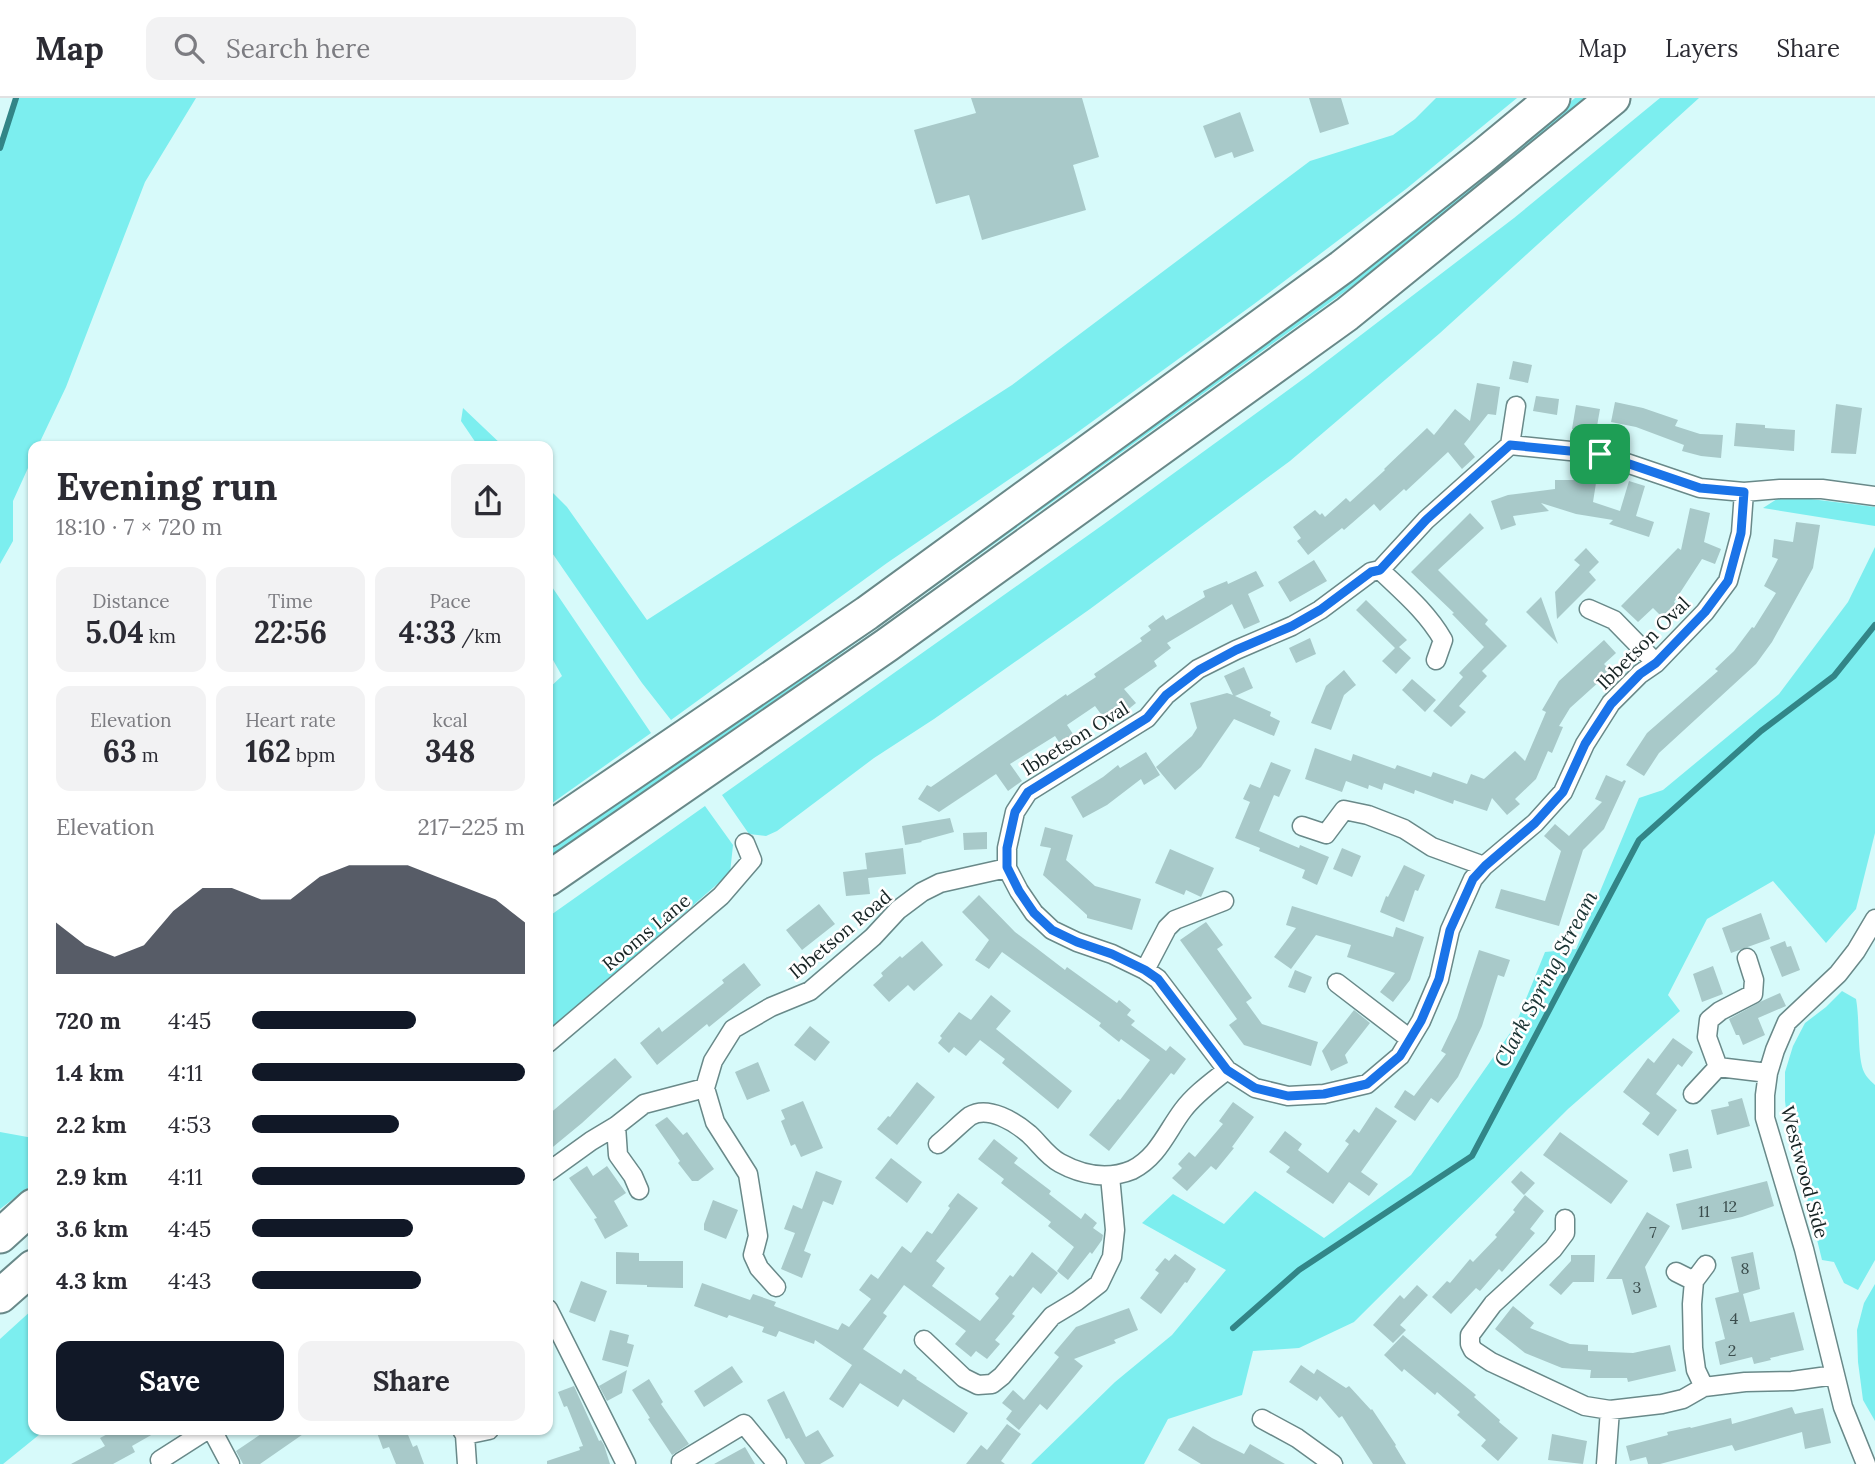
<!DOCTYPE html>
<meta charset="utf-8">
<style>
:root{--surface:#fff;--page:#f2f2f3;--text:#2b2b33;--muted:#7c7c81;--line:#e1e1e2;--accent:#111827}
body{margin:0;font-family:Lora,serif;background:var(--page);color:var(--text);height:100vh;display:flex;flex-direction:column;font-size:26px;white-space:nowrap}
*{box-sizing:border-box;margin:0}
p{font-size:23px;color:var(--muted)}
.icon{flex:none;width:38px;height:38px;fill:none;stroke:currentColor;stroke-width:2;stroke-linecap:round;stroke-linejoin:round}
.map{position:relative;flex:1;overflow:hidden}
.sheet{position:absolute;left:28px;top:343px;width:525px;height:994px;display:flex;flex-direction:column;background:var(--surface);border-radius:14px;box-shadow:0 2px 5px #0004}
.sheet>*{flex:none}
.pin{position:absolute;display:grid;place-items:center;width:60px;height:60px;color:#fff;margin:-30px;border-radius:14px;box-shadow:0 4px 10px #0006}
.round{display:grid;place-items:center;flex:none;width:74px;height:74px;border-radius:14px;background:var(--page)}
.summary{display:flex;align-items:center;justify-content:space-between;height:119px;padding:0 28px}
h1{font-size:38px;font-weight:800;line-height:52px}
.metrics{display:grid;grid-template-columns:repeat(3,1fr);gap:10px;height:119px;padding:7px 28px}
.metrics div{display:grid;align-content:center;border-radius:14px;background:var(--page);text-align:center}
.metrics b{font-size:30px;font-weight:800}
.metrics small{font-size:19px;font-weight:400}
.metrics p{font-size:19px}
.chart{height:196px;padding:14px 28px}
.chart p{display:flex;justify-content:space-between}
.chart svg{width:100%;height:126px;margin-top:7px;fill:var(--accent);opacity:.7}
.primary-button{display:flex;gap:14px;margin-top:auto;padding:14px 28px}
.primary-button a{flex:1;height:80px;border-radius:14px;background:var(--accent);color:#fff;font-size:28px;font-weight:800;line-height:80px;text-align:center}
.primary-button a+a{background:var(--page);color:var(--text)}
ul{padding:0 28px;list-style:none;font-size:23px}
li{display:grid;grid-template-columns:112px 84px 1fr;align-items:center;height:52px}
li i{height:18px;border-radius:9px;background:var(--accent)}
header{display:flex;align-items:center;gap:42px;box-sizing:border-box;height:98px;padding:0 35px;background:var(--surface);border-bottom:2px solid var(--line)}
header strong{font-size:33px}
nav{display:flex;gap:38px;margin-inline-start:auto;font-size:24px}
.search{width:490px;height:63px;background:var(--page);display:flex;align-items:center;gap:18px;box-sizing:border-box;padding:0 24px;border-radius:14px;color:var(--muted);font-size:26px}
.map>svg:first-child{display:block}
.green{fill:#7ceeef}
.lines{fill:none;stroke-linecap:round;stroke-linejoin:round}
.stream{stroke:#328587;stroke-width:6}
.building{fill:#a8c9c9}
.minor-casing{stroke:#698989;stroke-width:21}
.motorway-casing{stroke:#698989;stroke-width:37}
.minor{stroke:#fff;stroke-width:18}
.motorway{stroke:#fff;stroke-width:33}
.route-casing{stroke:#fff;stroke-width:14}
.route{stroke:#1a73e8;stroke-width:9}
.labels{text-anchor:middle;stroke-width:5;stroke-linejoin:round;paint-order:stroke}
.number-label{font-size:16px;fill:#3b4d4d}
.street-label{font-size:19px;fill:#172424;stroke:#fff}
.water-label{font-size:21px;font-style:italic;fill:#1a3333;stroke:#fff}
</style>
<header>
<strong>Map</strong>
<div class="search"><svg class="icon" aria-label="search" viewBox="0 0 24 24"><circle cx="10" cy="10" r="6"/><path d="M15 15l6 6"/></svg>Search here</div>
<nav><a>Map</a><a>Layers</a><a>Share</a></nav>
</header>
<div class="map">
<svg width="1875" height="1366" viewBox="0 0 1875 1366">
<rect width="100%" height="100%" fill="#d7fafa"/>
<path class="green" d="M16,0H196L145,84L66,289L38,348H33V359L13,403V443L0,466V41Z
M1436,0H1517L1406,91L1254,206L1071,339L887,465L671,622L642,585L548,449V390L567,409L647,522L1012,287L1310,63L1393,37L1415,21Z
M1575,0H1587L1389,162L877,530L548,763V753L873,524L1503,61Z
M1660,0H1699L1440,235L1290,363L1090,511L934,621L874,660L777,733L766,738L749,736L722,697L1104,426L1310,276L1514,120Z
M463,310L503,348H478L461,323Z
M1803,400L1875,409V428L1763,410L1777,401Z
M1875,449V735L1856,811L1826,845L1773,783L1707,821L1668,897L1680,913L1568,1011L1354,1224L1299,1250L1253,1253L1242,1297L1168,1321L1144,1366H1031L1115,1284L1172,1237L1226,1172L1142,1125L1173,1096L1224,1126L1255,1093L1324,1140L1411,1077L1515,928L1545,854L1576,851L1639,700L1663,692L1779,596L1848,504Z
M548,483L651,635L548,708V591L562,578L548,553Z
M705,708L733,747L730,775L548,934V819Z
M1842,893L1856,901C1860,922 1857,958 1864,974C1866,979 1872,984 1875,987V1162L1858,1192L1844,1185L1834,1164L1822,1162L1805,1093L1790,1042L1785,1003V974L1793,948L1805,925L1826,909Z
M0,1034L33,1040V1086L0,1111Z
M1875,1186V1323L1863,1302L1858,1264L1857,1232L1864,1205Z
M33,1211V1332H45L3,1366H0V1241Z"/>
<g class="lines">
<path class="stream" d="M0,50L16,0
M1233,1230L1299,1172L1472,1058L1639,742L1761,633L1834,578L1875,527"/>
</g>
<path class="building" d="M971,0H1082L1099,59L1073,67L1086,112L982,142L969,97L936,106L914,32L976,15Z
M1309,0H1341L1349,26L1320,35Z
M1240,14L1254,53L1234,60L1232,54L1215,60L1203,28Z
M1513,263L1532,267L1528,285L1509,281Z
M1477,285L1500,289L1496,317L1488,316L1464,346L1475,359L1462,371L1448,354L1406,393L1404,391L1380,413L1374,406L1344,432L1342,430L1308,457L1297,443L1301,440L1293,429L1315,412L1320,417L1322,415L1325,419L1346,400L1350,404L1385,372L1384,371L1427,330L1434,337L1455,311L1470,323Z
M1536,298L1559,301L1557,317L1533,313Z
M1615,304L1643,310L1678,322L1675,328L1700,336L1723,337L1721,360L1701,358L1682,353L1684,347L1636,329L1611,324Z
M1836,306L1862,310L1856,356L1831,355Z
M1576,307L1600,311L1596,334L1572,331Z
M1736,325L1765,327V330L1795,332L1794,353L1734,348Z
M1555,382H1578L1596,385L1593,404L1620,413L1629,383L1645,388L1636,418L1654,424L1649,439L1609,426L1613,422L1576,416L1541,405L1549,413L1513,418L1516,427L1501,432L1491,403L1508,397L1555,391Z
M1690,410L1710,415L1704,444L1721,451L1715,466L1702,461L1674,504L1683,512L1669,526L1653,510L1638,524L1621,508L1678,450L1681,452Z
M1470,415L1484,430L1438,472L1488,522L1485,526L1507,548L1482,573L1487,578L1459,608L1466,614L1451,629L1433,613L1463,579L1459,575L1484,549L1452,516L1454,515L1411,474Z
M1796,424L1820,427L1813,470L1772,544L1756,566L1659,655L1644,678L1626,667L1647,635L1718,573L1715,571L1734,553L1752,529L1754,530L1776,495L1764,488L1778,461L1772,459L1774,441L1793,444Z
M1586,450L1599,464L1589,474L1596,482L1557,521L1555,494L1580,467L1574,462Z
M1314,462L1327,483L1290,504L1278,484Z
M1256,473L1264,488L1248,496L1260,524L1244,531L1232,506L1167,545L1171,550L1154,563L1157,568L1124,591L1136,605L1109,627L1095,608L1067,627L1077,642L1063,650L1055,638L1010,666L1022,683L1008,693L996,676L939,714L918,701L927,687L931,689L1066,596L1067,598L1096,579L1094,576L1142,543L1140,540L1151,532L1148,528L1163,517L1166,522L1205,499L1203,493L1227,483L1228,486Z
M1541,499L1558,546L1526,514Z
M1366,502L1407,542L1399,549L1411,560L1396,576L1382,563L1395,550L1356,512Z
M1310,540L1316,556L1296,565L1289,550Z
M1604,542L1616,555L1604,566L1611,573L1570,610L1559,628L1563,629L1552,655L1548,653L1536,681L1515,701L1520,706L1507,717L1492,700L1487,713L1454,702L1453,706L1415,692L1414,696L1384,685L1382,692L1369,687L1368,691L1346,683L1342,694L1305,681L1315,650L1351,663L1353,656L1395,671L1397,667L1431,679L1433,674L1467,686L1471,676L1484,681L1515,653L1525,663L1546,614L1542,612L1559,583Z
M1244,569L1253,590L1235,598L1271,614L1270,618L1280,623L1274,638L1234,621L1201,669L1175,692L1156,669L1192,638L1197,630L1190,605L1227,595L1233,597L1224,578Z
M1344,572L1356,587L1344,597L1331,632L1311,625L1326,588Z
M1412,581L1436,602L1425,614L1402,592Z
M1146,654L1160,677L1144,687L1141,681L1107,707L1083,720L1071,699L1103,679L1118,667L1120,670Z
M1271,664L1291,672L1279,699L1274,697L1259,733L1299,750L1300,747L1329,759L1317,787L1302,780L1305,772L1259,753L1260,750L1235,740L1250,704L1243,701L1250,686L1260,690Z
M1606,677L1622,684L1624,682L1626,683L1604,731L1583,752L1559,828L1495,810L1501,791L1545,803L1561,753L1544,738L1555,726L1569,738L1602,704L1595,701Z
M950,720L954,734L921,743L922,744L905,747L902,728Z
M1045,729L1073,737L1066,762L1095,788L1141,801L1132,832L1087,820V817L1043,777L1051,750L1040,748Z
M987,734V751L964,752L963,735Z
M903,750L906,776L868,780L865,755Z
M1342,750L1361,758L1352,779L1333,771Z
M1170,751L1214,770L1201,799L1186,792L1184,797L1155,785Z
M1404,767L1425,777L1418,793L1415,792L1404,824L1380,814L1386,798L1388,799Z
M867,771L870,796L846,798L843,774Z
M979,797L1015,834L1035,849L1065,872L1067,869L1117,905L1119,902L1131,912L1127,917L1135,923L1131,927L1166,953L1170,948L1186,961L1174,977L1171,975L1109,1053L1089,1037L1118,1001L1120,1002L1150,962L1121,941L1119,944L1099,928L1101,925L1002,854L989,871L975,862L989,842L962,814Z
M819,806L835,826L802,852L786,832Z
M1292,808L1393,839L1396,829L1424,839L1410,882L1393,904L1380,894L1395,875L1347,859L1351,847L1316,837L1291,871L1274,859L1296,830L1286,827Z
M1761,815L1770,841L1731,855L1722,830Z
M1206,824L1223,847L1217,851L1252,900L1246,904L1262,926L1318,944L1311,968L1244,947L1229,927L1237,921L1180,842Z
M922,843L943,867L914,893L908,887L889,904L873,887L883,878L881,875L900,858L902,860Z
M1785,843L1787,849L1791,848L1800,872L1782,879L1770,849Z
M1479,852L1510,862L1504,879L1498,877L1482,928L1458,979L1438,1005L1431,1000L1415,1023L1394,1009L1405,992L1414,998L1446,956L1441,953L1457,920Z
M744,865L761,887L709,929L707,926L657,967L640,945L659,929L662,934L724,885L722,882Z
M1713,868L1723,896L1702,904L1693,876Z
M1295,872L1312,879L1305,895L1288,889Z
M1780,895L1786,908L1758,920L1765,937L1743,947L1739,937H1736L1729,921L1762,903Z
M991,897L1011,913L996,931L1072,993L1058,1011L1002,965L1005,961L980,942L966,958L954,949L949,955L938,945L942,940L940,938L959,914L971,922Z
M1354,912L1370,925L1345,957L1348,965L1331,973L1322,953Z
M810,928L830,944L815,963L794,947Z
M1673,940L1693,954L1682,969L1678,966L1656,996L1677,1012L1658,1038L1642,1026L1650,1015L1623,994L1648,960L1654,965Z
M615,960L632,979L582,1025L548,1053V1017Z
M758,964L770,993L747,1002L735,974Z
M917,984L935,999L897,1047L877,1031L888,1018L890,1019Z
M1742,1000L1750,1028L1717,1037L1711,1012L1729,1008L1728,1004Z
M803,1003L823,1050L801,1059L795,1046L791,1048L781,1023L785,1021L781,1012Z
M1233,1004L1254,1019L1232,1049L1234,1050L1216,1072L1211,1068L1187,1093L1172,1080L1182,1070L1178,1066L1189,1054L1195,1059L1223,1026L1219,1023Z
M1376,1009L1397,1023L1361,1074L1378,1086L1369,1098L1349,1084L1333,1106L1286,1074L1290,1069L1269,1054L1285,1033L1302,1046L1298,1052L1328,1075L1349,1046L1345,1043L1354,1031L1359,1035Z
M667,1019L683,1037L687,1034L714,1071L698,1083H692L678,1065L680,1063L655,1027Z
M1560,1034L1628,1083L1611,1106L1543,1057Z
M994,1041L1018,1060L1014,1065L1051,1093L1049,1096L1081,1121L1085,1115L1097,1125L1093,1130L1103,1137L1102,1142L1092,1156L1090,1154L1068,1182L1057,1173L1074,1149L1048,1128L1051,1124L1001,1085L1004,1081L978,1061Z
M1688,1051L1692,1070L1673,1074L1669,1056Z
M891,1060L922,1084L907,1105L875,1080Z
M587,1068L593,1078L607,1068L626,1095L614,1103L628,1128L605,1141L594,1121L597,1120L569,1080Z
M816,1073L842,1083L833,1107L823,1103L804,1153L811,1156L802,1180L781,1171L795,1135L784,1131L793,1107L802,1111Z
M1521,1073L1535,1085L1524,1097L1511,1084Z
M1767,1083L1774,1108L1742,1119L1682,1132L1676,1106Z
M958,1095L978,1110L936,1163L945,1170L932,1188L980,1223L999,1200L995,1196L1010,1177L1013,1179L1032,1154L1058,1175L1041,1196L1033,1189L1012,1216L1015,1218L995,1242L1000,1246L987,1261L976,1253L971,1259L955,1246L966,1233L904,1187L883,1215L887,1218L863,1251L901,1276L904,1271L917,1280L916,1281L968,1315L954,1335L903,1301L898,1309L860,1285L843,1310L829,1301L852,1267L815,1242L814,1246L779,1233L776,1239L762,1234L764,1229L729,1217L727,1220L694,1208L702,1185L750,1202L753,1196L776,1204L774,1208L838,1232L842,1225L849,1229L871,1201L859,1192L871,1176L878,1181L902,1148L911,1155L927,1133L932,1136L950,1110L948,1108Z
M1525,1097L1544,1113L1530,1131L1535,1135L1502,1174L1499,1171L1480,1193L1476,1190L1451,1216L1432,1199L1447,1183L1450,1185L1470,1161L1473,1164L1497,1139L1495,1137L1515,1114L1513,1112Z
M713,1102L738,1112L726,1141L704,1132V1126Z
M1647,1114L1670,1128L1645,1169L1657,1209L1632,1217L1622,1181H1606Z
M616,1154L639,1155V1163H683V1190L647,1189V1187L616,1186Z
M1753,1154L1760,1191L1743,1196L1750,1224L1794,1214L1804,1252L1770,1260L1771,1262L1754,1266L1752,1259L1720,1267L1715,1244L1725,1241L1715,1200L1739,1194L1731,1159Z
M1175,1156L1196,1171L1187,1185L1185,1184L1161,1216L1140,1200L1159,1175L1155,1172L1165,1160L1169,1163Z
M1571,1157H1595L1594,1184H1573L1561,1197L1549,1187L1571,1163Z
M581,1183L607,1193L595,1224L569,1214Z
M1417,1187L1428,1197L1400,1227L1406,1232L1393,1245L1373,1227L1400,1197L1404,1201Z
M1513,1208L1534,1225L1530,1230L1570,1246L1588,1247V1253L1633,1255L1670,1247L1676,1273L1628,1284L1627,1280H1590L1591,1272L1562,1270L1525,1255L1495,1231Z
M1129,1210L1138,1232L1114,1242L1116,1245L1074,1261L1083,1268L1047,1312L1040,1306L1019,1332L1006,1321L1012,1313L1002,1305L1013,1292L1024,1302L1059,1259L1054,1255L1076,1229Z
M610,1232L629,1237L627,1245L634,1247L628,1269L602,1262Z
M1403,1237L1476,1297L1474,1299L1500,1322L1499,1324L1518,1340L1498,1363L1481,1348L1486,1342L1457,1317L1460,1314L1437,1294L1435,1297L1404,1271L1402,1274L1384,1257Z
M1301,1267L1314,1276L1317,1271L1346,1290L1349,1288L1371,1312L1372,1311L1396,1347L1395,1348L1406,1366H1373L1342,1318L1339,1320L1320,1298L1317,1303L1289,1284Z
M732,1268L743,1284L704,1309L694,1293Z
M627,1272L622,1295L607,1303L599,1288Z
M649,1281L663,1304L661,1306L689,1346L672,1357L648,1321L650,1320L632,1292Z
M574,1288L599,1343L601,1342L604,1347L610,1366H547V1363L580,1352L579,1349L583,1348L567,1308L564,1309L558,1294Z
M784,1293L806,1339L818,1332L834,1358L820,1366H805L789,1340L786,1341L767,1302Z
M1792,1309L1795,1316L1823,1310L1831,1345L1805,1351L1802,1334L1735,1353L1732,1347L1660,1366H1648L1646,1359L1630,1363L1626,1348L1668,1337L1667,1334L1690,1329L1691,1330L1731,1320L1732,1326Z
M1007,1326L1021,1336L1001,1363L1005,1366H966L981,1347L987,1352Z
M1193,1328L1212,1340L1244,1356L1250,1346L1285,1366H1201L1178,1352Z
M115,1332H160L132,1348L135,1354L113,1366H71L105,1348L100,1340Z
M267,1332H309L260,1366H243L236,1353Z
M376,1332H406L413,1349L417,1347L424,1366H396L389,1349L383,1351Z
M1552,1336L1587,1343L1583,1366L1548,1362Z
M745,1349L755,1366H714Z"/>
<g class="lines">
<defs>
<path id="minor" d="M1510,347L1516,308
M1744,394L1741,435L1728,483L1705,514L1656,565L1640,576L1611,605L1585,646L1563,694L1535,725L1484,768L1473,781L1450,832L1439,881L1421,923L1400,958L1367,986L1324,996L1288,998L1255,990L1227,972L1158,881L1145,872L1112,856L1077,844L1052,832L1034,815L1019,793L1007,770V750L1015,714L1028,694L1147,620L1166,597L1198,571L1236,552L1292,528L1320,512L1371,474L1380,472L1426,422L1510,347L1600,356L1700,390L1744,394L1780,391H1822L1875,398
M1380,472C1403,494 1427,514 1443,542L1436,562
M1589,511L1614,522L1656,565
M1302,728L1326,736L1344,712L1368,717L1404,731L1432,749L1484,768
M1747,860L1754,882L1753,896L1720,913L1709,922L1707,939L1718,969L1768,975
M1145,872L1167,830L1175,822L1224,803
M1337,885L1410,941
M548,945L721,798L752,762L745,745
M1693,996L1718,969
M616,1028L618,1057L633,1078L639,1092
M938,1046C947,1039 962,1024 970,1018C988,1007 1015,1024 1029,1036C1039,1045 1047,1058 1060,1065C1082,1077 1108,1082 1132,1072C1158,1059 1167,1033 1183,1012C1195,996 1212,984 1227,972
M548,1074L591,1043L616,1028L644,1006L705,990
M1565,1121V1135L1553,1151L1493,1206L1470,1237V1246L1473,1252L1491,1264L1585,1308L1610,1312L1662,1306L1683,1301L1704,1289L1745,1284L1792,1283L1835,1277
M1676,1174L1694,1183
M776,1189L759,1170L753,1157L758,1138L748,1076L715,1024L705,990L713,963L733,931L771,909L810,893L873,839L898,812L922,794L940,785L1007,770
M548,1211L626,1366
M924,1242L964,1280L978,1287L992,1286L1002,1278L1052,1218L1077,1203L1099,1186L1112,1159L1115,1132L1110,1078
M1704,1289L1696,1272L1693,1250L1692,1206L1694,1183L1706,1167
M1262,1321L1297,1340L1333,1366
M212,1332L230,1366
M462,1332L465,1337L467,1366
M465,1337L489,1332
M160,1362L207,1332
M681,1364L744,1326L777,1366
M1606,1366L1610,1312
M1866,1366L1843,1309L1804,1151L1765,1020V997L1768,975L1775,952L1787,924L1838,876L1856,853L1875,821"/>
<path id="motorway" d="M548,732L867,515L1342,169L1484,57L1553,0
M548,781L887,547L1347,216L1613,0
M0,1138L33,1108
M0,1198L33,1169"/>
</defs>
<use href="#minor" class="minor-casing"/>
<use href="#motorway" class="motorway-casing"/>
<use href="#minor" class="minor"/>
<use href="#motorway" class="motorway"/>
</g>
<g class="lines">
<defs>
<path id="route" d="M1510,347L1600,356L1700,390L1744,394L1741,435L1728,483L1705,514L1656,565L1640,576L1611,606L1585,646L1563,694L1535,725L1485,768L1473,781L1450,832L1439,881L1421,923L1400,958L1367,986L1324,996L1288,998L1255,990L1227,972L1158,881L1145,872L1112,856L1077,844L1052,832L1034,815L1019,793L1007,769V750L1015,714L1028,694L1147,620L1166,597L1199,572L1236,552L1292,528L1320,512L1371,474L1380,472L1426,422Z"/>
</defs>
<use href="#route" class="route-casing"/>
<use href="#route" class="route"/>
</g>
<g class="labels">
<g class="number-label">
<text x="1730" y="1114">12</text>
<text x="1704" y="1119">11</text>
<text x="1653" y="1140">7</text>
<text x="1745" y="1176">8</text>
<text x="1637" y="1195">3</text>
<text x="1734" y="1226">4</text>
<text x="1732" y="1258">2</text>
</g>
<g class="street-label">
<text transform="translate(1643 545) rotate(-45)" y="7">Ibbetson Oval</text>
<text transform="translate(1075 640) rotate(-32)" y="7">Ibbetson Oval</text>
<text transform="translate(646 834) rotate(-40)" y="7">Rooms Lane</text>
<text transform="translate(840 836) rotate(-40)" y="7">Ibbetson Road</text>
<text transform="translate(1805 1074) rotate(75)" y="7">Westwood Side</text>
</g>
<g class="water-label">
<text transform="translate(1546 881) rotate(-62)" y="7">Clark Spring Stream</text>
</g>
</g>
</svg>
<div class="pin" style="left:1600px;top:356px;background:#1e9e55"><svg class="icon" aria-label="arrive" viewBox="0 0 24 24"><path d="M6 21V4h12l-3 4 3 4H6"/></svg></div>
<section class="sheet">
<div class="summary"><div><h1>Evening run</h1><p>18:10 · 7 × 720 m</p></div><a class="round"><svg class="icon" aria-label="share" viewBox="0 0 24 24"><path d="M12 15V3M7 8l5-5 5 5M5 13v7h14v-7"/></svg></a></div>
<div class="metrics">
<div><p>Distance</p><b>5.04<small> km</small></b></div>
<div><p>Time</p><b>22:56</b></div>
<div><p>Pace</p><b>4:33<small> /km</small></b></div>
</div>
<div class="metrics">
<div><p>Elevation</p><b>63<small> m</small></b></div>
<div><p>Heart rate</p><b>162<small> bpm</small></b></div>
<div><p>kcal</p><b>348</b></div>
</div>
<div class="chart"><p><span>Elevation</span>217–225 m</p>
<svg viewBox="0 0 160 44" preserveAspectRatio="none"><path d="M0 44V26L10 34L20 38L30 34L40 22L50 14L60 14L70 18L80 18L90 10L100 6L110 6L120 6L130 10L140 14L150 18L160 26V44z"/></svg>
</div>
<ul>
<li><b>720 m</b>4:45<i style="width:60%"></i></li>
<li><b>1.4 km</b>4:11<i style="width:100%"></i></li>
<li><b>2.2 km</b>4:53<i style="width:54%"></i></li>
<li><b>2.9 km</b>4:11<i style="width:100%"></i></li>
<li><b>3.6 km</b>4:45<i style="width:59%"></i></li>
<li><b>4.3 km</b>4:43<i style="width:62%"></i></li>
</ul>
<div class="primary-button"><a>Save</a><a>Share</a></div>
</section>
</div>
